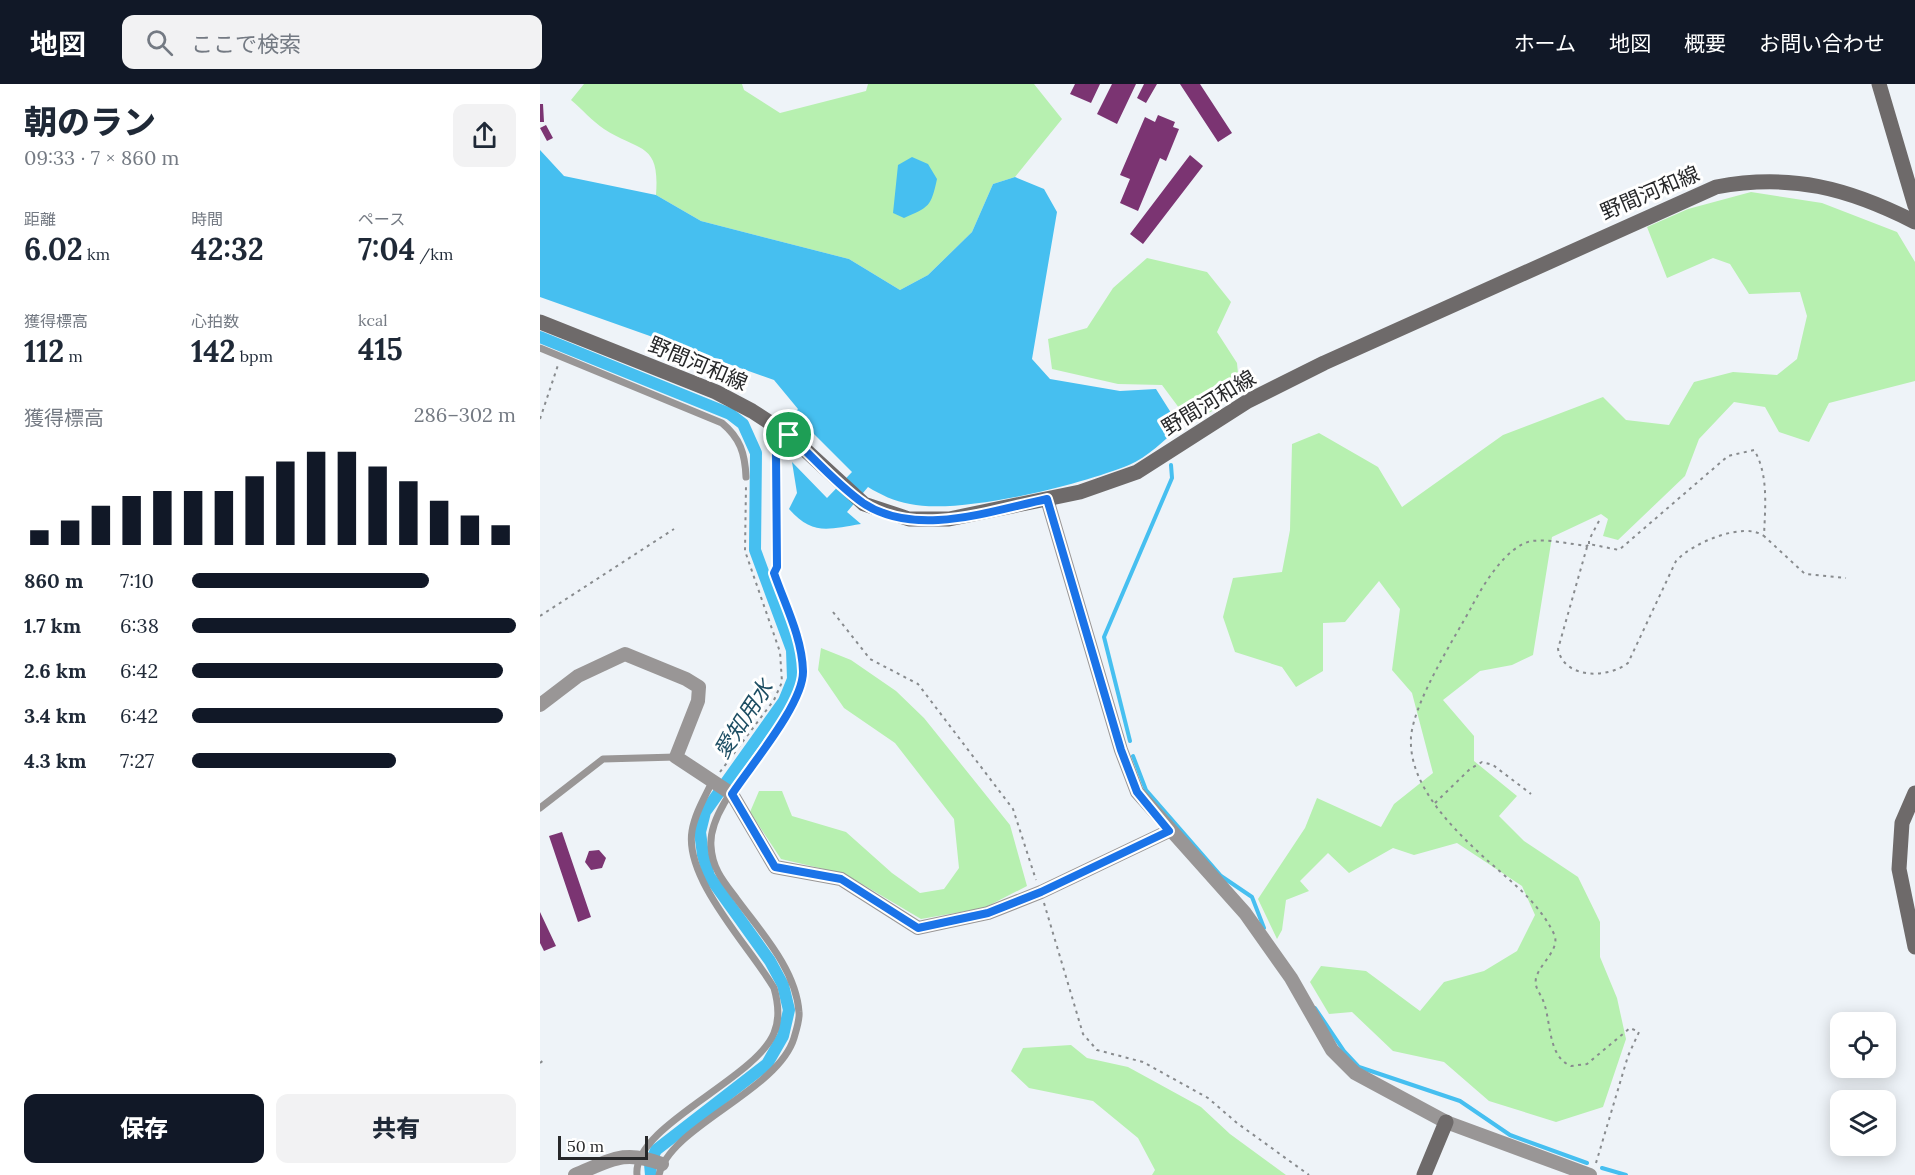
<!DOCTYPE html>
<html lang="ja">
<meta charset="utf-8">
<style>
:root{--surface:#fff;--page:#f2f2f3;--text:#1f2937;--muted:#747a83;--accent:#111827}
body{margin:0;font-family:Lora,"Noto Sans JP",serif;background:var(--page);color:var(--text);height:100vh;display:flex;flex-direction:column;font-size:22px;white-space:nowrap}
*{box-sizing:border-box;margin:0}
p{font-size:20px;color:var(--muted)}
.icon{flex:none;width:33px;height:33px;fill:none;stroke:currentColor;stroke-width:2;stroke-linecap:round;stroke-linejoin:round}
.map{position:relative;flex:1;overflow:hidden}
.details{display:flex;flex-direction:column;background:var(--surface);width:540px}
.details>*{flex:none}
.fabs{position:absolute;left:1290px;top:928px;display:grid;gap:12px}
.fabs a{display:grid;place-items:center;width:66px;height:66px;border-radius:12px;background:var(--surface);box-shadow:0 3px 15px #0003;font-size:30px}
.scale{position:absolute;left:18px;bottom:15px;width:90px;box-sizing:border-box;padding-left:6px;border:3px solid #27282a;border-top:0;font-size:16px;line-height:21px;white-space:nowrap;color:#27282a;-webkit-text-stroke:4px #fff;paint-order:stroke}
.pin{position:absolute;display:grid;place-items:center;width:51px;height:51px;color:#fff;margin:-26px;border:3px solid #fff;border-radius:50%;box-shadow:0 2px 6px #0007}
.round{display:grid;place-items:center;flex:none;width:63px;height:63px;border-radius:12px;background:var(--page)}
.head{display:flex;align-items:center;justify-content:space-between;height:102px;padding:0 24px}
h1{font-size:33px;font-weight:800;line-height:45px}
.figures{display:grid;grid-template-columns:repeat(3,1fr);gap:9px;height:102px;padding:6px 24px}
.figures div{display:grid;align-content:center}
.figures b{font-size:30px;font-weight:800}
.figures small{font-size:16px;font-weight:400}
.figures p{font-size:16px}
.chart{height:168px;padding:12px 24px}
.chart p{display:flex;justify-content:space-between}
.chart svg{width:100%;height:108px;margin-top:6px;stroke:var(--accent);stroke-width:6}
.button{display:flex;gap:12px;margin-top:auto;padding:12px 24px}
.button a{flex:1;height:69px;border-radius:12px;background:var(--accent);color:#fff;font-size:24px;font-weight:800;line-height:69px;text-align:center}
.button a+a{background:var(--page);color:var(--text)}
ul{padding:0 24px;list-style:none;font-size:20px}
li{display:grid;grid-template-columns:96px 72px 1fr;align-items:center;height:45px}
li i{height:15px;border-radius:8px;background:var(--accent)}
header{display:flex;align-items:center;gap:36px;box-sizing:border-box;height:84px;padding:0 30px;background:var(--accent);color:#fff}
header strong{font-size:28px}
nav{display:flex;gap:33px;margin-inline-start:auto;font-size:21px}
.search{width:420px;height:54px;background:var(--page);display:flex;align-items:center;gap:15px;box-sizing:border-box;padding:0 21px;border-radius:12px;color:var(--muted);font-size:22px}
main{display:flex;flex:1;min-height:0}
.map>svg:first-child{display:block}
.green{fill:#b7f0b0}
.water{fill:#46bff0}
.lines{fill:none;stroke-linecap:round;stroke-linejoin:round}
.stream{stroke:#46bff0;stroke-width:4}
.canal{stroke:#46bff0;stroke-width:12}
.building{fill:#7b3472}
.path{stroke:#888b8e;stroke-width:2;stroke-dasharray:3 4.5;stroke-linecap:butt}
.lane{stroke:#999696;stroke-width:7}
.street{stroke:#999696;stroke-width:14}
.secondary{stroke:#6e6a6a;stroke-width:15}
.route-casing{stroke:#fff;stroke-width:12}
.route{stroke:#1a73e8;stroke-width:8}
.labels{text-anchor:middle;stroke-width:6;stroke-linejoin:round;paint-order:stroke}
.street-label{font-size:21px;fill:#27282a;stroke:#fff}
.water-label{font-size:22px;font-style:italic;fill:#1d4e63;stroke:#fff}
</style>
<header>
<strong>地図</strong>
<div class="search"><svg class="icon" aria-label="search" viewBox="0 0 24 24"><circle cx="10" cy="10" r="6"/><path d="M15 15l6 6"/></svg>ここで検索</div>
<nav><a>ホーム</a><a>地図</a><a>概要</a><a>お問い合わせ</a></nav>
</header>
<main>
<section class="details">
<div class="head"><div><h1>朝のラン</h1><p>09:33 · 7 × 860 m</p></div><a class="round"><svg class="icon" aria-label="share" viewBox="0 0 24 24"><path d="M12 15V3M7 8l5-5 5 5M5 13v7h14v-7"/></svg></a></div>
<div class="figures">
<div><p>距離</p><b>6.02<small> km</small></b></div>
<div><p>時間</p><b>42:32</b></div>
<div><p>ペース</p><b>7:04<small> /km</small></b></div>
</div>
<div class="figures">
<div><p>獲得標高</p><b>112<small> m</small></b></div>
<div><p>心拍数</p><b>142<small> bpm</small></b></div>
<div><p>kcal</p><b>415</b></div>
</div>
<div class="chart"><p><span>獲得標高</span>286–302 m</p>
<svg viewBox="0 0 160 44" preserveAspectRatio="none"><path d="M5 44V38M15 44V34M25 44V28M35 44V24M45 44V22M55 44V22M65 44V22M75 44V16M85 44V10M95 44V6M105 44V6M115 44V12M125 44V18M135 44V26M145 44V32M155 44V36"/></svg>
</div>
<ul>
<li><b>860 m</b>7:10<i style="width:73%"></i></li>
<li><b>1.7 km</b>6:38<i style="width:100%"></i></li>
<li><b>2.6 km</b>6:42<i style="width:96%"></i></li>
<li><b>3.4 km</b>6:42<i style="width:96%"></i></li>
<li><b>4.3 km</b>7:27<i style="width:63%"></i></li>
</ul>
<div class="button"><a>保存</a><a>共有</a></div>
</section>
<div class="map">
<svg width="1375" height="1091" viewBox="0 0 1375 1091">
<rect width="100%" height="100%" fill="#eef3f8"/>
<path class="green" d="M44,0H202L204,6L240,29L326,7L328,0H494L522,35L475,93L453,100L432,148L388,191L360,206L309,175L161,137L116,111C120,58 100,68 64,45C52,37 42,25 31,16Z
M1211,108L1282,119L1357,148L1375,178V297L1289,319L1269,358L1239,348L1225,323L1194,318L1159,355L1145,392L1078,456L1063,452L1068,435L1061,430L1012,453L993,571L972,581L940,587L903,616L934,652V677L977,712L959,732L984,757L1038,793L1060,838V873L1077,914L1086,955L1063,1023L1016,1038L949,1017L904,978L853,967L812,928L789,930L770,898L781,882L826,887L880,927L904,898L944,887L977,867L995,831L982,802L917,759L874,771L853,764L809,789L788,769L760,797L769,807L746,816L742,846L737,855L718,815L765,744L777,714L841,743L854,720L893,689L872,609L852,586L860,525L839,497L805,538L783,539V587L756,603L742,583L695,568L683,533L693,494L742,488L750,446L752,360L779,349L838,383L862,423L963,351L1063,313L1086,336L1129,341L1154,298L1193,288L1237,291L1257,275L1267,232L1260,208L1209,210L1190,180L1173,174L1127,194L1107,143L1148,125Z
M607,174L667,188L691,218L677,248L697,279L700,310L651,340L622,301L578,300L512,285L508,255L547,244L573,204Z
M281,564L311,576L356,607L384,634L470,741L487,802L444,824L381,835L305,790L241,775L210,728L219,707H242L252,732L306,748L352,789L380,809L404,805L419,784L414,735L355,659L304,624L278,586Z
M531,961L547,974L588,983L661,1023L690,1050L746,1091H612L615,1086L598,1054L553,1017L489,1004L471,987L483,964Z"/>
<path class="water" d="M0,66L24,92L116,111L161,137L309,175L360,206L388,191L432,148L453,100L475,93L504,105L517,128L492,275L510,295L580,307L616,305L640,343C625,355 607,374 589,381C540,401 420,431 370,420C354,417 341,411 328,403L307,428L321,440C288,445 273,452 249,425L257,409L252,378L287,414L312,388L254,330L258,325L234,296L0,213Z
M372,73L388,80L397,95C391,123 389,123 364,134L353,129L358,81Z"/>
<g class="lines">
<path class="stream" d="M590,657L564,553L632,394L631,381
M593,672L606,706L681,792L712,813L724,844
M775,924L804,967L819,983L920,1017L970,1051L1047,1079
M1062,1084L1086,1091"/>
<path class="canal" d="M0,253L190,330L203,340L216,369L215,466L252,566L253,595L244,617L165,728L160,748L163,771L169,792L230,877L243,901L249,926L243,952L227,980L116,1066L110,1080L111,1091"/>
</g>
<path class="building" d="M535,0H560L551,19L530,10Z
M572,0H596L577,40L557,30Z
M604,0H617L606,19L597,14Z
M640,0H660L692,49L678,58Z
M0,20H3L4,38H0Z
M618,31L635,38L633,43L639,45L626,77L620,74L598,127L580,119L590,95L580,91L605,33L615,38Z
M6,41L13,54L7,57L0,44Z
M650,71L663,82L603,160L590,150Z
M22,748L51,833L38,838L9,752Z
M59,766L66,774L62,784L51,786L45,778L49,767Z
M0,828L16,862L4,867L0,859Z"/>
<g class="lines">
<path class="path" d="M0,335L18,281
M1049,460V456L1060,435
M1047,463L1018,565C1024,595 1067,595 1088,579L1136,477C1152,459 1204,437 1224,452
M293,528L330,575L378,600L473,725L496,796
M0,532L134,445
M180,688L234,616L242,598L240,568L205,467L206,401
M895,719L930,685L942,678L953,681L991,710
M504,819L543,950L557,966L603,978L668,1014L697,1039L769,1091
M0,979L5,975
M1056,1079L1088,972L1099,948L1090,944L1047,980L1031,982C1008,973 1011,938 1004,919C1001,909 994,905 996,894C1000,879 1021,865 1014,850C999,819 973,799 948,777C915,747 868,702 871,653C874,617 914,555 932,522C943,501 967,461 992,457C1009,455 1030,460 1047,462L1049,460L1079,466L1188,372L1214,366C1229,390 1225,425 1224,452L1265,490L1306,494"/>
<path class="lane" d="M0,264L182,339C200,354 205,369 206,393
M0,724L63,675L136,673
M97,1091C92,1042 215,996 234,949C240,935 238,918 234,904C210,863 144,795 152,747C155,729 165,713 173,696
M119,1091C129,1043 238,1007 254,954C256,947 260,935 259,928C256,885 220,847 196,814C183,797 172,784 171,762C167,710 260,643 263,589C265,556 245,520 234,489L237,483L236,369L249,351"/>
<path class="street" d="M507,415L581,666L597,708L705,829L751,894L792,966L815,989L906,1038L1050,1091
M0,621L38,592L85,570L146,595L159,603L158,617L136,673L192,710L235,783L301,795L378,844L448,829L501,808L629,747
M35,1091C71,1076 84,1065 122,1080"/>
<path class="secondary" d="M1339,0L1375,122
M0,238L176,308L212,327L249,351L324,420L369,435H409L540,408L597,388L708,317L784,279L1176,103C1251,89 1308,104 1375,138
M1375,709L1362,739L1359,785L1375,863
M884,1091L906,1038"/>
</g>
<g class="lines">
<defs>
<path id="route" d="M249,351C273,373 296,400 323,419C376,454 450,427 507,415L581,666L597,708L629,747L501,808L448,829L378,844L301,795L235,783L192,710C211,681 264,619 263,587C262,553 245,521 234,489L237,483L236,369Z"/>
</defs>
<use href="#route" class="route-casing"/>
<use href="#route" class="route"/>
</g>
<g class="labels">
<g class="street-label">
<text transform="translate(1110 109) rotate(-23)" y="7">野間河和線</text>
<text transform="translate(158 280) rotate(23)" y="7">野間河和線</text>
<text transform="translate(669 319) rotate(-31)" y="7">野間河和線</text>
</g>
<g class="water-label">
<text transform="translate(203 635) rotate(-57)" y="8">愛知用水</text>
</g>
</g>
</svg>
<div class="fabs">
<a><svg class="icon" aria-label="locate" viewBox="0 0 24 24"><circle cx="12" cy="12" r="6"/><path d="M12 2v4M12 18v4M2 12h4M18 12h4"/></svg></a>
<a><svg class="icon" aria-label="layers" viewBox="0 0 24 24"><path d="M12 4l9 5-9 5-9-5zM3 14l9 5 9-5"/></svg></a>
</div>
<div class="scale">50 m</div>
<div class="pin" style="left:249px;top:351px;background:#1e9e55"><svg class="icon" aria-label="arrive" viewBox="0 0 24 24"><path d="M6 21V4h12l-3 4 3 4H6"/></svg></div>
</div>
</main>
